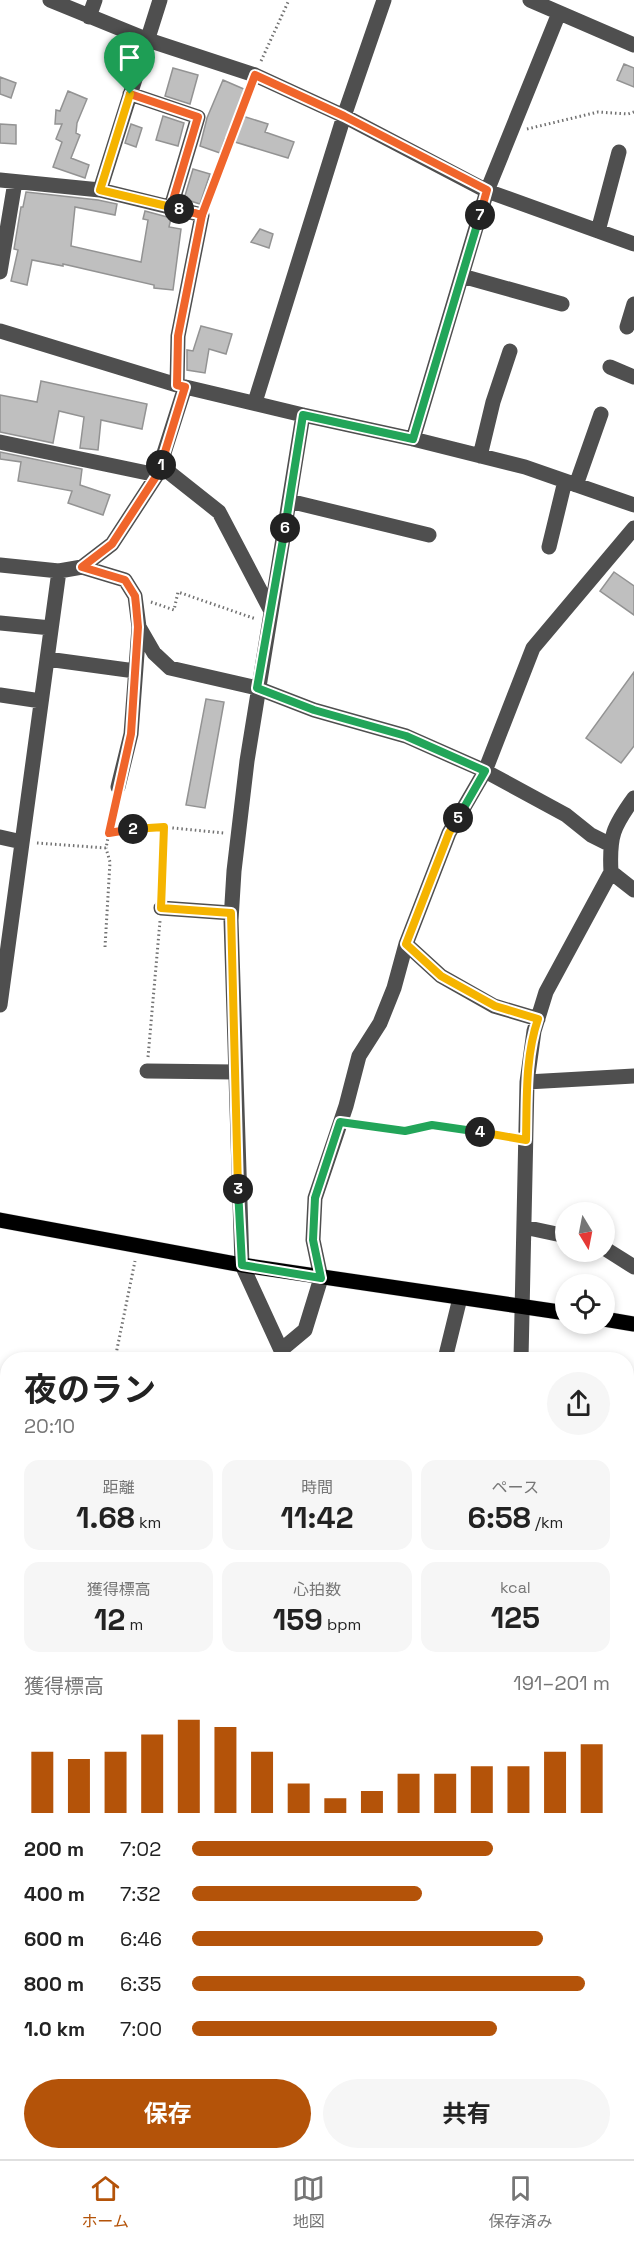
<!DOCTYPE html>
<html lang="ja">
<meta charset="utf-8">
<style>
:root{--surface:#fff;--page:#f6f6f6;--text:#222;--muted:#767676;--line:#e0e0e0;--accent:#b45309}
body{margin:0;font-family:"Space Grotesk","Noto Sans JP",sans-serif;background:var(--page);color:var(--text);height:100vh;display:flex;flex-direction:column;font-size:22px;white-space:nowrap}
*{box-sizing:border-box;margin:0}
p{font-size:20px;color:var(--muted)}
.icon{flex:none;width:33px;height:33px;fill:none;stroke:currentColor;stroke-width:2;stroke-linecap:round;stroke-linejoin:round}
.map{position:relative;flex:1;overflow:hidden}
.side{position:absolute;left:0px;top:1352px;width:634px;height:808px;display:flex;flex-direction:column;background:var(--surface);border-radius:24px 24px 0 0;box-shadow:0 3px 9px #0003}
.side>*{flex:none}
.needle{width:39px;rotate:170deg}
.fabs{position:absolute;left:555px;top:1202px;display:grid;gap:12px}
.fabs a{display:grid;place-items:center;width:60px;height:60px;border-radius:50%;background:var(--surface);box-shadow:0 3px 9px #0003;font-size:30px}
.pin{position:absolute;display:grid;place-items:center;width:51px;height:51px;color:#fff;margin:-62px -26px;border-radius:50% 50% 50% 0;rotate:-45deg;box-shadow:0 0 6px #0007}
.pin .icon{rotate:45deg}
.km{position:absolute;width:30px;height:30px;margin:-15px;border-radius:50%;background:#222;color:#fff;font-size:16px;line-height:30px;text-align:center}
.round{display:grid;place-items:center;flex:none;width:63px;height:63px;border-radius:32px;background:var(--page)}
.head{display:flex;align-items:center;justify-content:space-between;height:102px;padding:0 24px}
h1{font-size:33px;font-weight:700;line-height:45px}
.figures{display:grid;grid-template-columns:repeat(3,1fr);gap:9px;height:102px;padding:6px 24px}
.figures div{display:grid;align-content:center;border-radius:15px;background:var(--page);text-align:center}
.figures b{font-size:30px;font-weight:700}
.figures small{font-size:16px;font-weight:400}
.figures p{font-size:16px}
.chart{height:168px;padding:12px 24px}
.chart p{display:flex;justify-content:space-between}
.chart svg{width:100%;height:108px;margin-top:6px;stroke:var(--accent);stroke-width:6}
.primary-button{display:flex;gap:12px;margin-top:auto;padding:12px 24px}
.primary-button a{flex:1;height:69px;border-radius:36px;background:var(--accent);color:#fff;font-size:24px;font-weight:700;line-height:69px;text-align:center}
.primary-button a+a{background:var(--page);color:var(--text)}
ul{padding:0 24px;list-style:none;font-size:20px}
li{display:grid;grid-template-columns:96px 72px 1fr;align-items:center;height:45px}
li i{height:15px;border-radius:8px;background:var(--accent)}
.dock{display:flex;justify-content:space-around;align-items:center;height:84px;border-top:2px solid var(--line);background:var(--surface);font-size:16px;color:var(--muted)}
.dock a{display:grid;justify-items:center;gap:3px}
.dock .on{color:var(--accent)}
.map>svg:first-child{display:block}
.building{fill:#bfbfbf;stroke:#939393;stroke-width:1.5}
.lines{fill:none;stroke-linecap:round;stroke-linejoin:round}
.major-casing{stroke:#dbdbdb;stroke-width:16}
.path{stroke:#717171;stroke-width:3;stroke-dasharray:1.5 3;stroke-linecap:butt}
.minor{stroke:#4f4f4f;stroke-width:15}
.major{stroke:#000;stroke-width:15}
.split-1-casing{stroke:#fff;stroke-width:12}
.split-2-casing{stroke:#fff;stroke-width:12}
.split-3-casing{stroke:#fff;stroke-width:12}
.split-4-casing{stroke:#fff;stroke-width:12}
.split-5-casing{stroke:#fff;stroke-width:12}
.split-6-casing{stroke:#fff;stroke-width:12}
.split-7-casing{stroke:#fff;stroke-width:12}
.split-8-casing{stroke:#fff;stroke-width:12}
.split-9-casing{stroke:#fff;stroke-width:12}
.split-1{stroke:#f0652b;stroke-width:8}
.split-2{stroke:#f0652b;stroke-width:8}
.split-3{stroke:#f5b400;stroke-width:8}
.split-4{stroke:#22a559;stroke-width:8}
.split-5{stroke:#f5b400;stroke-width:8}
.split-6{stroke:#22a559;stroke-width:8}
.split-7{stroke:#22a559;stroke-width:8}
.split-8{stroke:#f0652b;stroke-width:8}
.split-9{stroke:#f5b400;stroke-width:8}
</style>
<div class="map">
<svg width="634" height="2159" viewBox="0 0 634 2159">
<rect width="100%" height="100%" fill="#fff"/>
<path class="building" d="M121,46L134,51L127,73L113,69Z
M624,64L634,68V87L617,80Z
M173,68L198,75L190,104L165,96Z
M0,77L16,83L11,98L0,94Z
M223,80L246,90L236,114L268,124L265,132L294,142L288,158L225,139L220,153L200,146L207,118Z
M68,91L87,99L77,123L76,133L80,135L71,158L89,165L85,178L53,167L62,142L56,139L62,124H55L56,110L60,111Z
M163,116L184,123L178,146L156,140Z
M0,124L16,125V144L0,143Z
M131,124L142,128L136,147L125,143Z
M193,169L210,174L200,204L184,199Z
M26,192L98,200L117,204L115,215L75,207L71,246L141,262L148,220L143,219L145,211L171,218L169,227L181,229L173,290L154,288V285L63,264V266L32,260L27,285L11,281L18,250L14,249L21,207H23Z
M260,229L273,234L269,248L251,242Z
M201,326L232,334L226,354L209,349L205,373L187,370V350L193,351Z
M41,381L147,404L142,429L101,420L98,450L80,448L84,417L59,411L53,443L0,432V395L37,402Z
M0,452L82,469L80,485L110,495L103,515L68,503L72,491L18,481L21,462L0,459Z
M614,572L634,586V615L600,591Z
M634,672V746L621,763L586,738Z
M206,699L224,702L205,808L186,805Z"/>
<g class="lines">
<defs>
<path id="major" d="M0,1220L242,1265L566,1313
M604,1319L634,1324"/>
</defs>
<use href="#major" class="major-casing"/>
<path class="path" d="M261,61L289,0
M527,129L598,112L628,114L634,112
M207,201L249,89
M151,602L174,610L178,592L256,619
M109,833L115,801
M37,843L106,848L109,833L153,826L224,833
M162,893L164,827
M105,947L110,862L106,848
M148,1057L160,921
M354,1124L405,1131L432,1125L513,1138
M115,1359L135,1261
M0,2066L8,2056"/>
<path class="minor" d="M50,0L148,40L255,75L344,116L487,191L634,244
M530,0L634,45
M89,17L95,0
M130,94L198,117L171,207
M0,180L100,190L202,215L178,336L177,385
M100,190L160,0
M598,231L619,152
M0,272L15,182
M462,276L562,304
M627,327L634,304
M0,331L177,385L303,415L413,439L525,467L634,505
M610,367L634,377
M255,402L344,116L384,0
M413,439L487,191L559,13
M0,442L157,475
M480,456L493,402L510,351
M161,466L219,512L271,611
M576,485L601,414
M289,501L429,535
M549,547L565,481
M0,565L59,571L82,567L112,544L157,475L185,387
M82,567L125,580L135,596L139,627L131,734L118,787
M0,623L51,628
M139,627L154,653L170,668L257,688L314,710L406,736L485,771L566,815L591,835L609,844
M47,659L135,671
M0,695L41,701
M634,798C613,827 609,836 611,872L634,890
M0,837L22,842
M161,908L231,913
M406,944L441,976L494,1006L538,1019
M0,1005L59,571
M147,1071L235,1072
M527,1082L634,1076
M524,1227L566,1236
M604,1248L634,1267
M281,1350L305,1330L321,1278L313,1240L315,1198L346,1106L359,1056L380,1023L394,988L406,944L449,833L485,771L533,648L634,528
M280,1359L281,1350L242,1265L231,920L234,871L247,761L303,415
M445,1359L460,1298
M521,1359L527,1082L534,1031L546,992L611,872
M0,1474L8,1475
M627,1601H630L627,1615
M627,1689V1693
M627,1713L634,1715
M0,2029L8,2030
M627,2069H634
M494,2152L497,2159
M77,2159L79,2152
M463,2159L470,2152"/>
<use href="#major" class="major"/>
</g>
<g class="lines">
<defs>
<path id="split-1" d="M130,94L198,117L171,207L202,215L178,336L177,385L185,387L161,465"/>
<path id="split-2" d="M133,829L109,833L131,734L138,627L136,605L135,596L125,580L82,567L112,544L157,475L161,465"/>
<path id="split-3" d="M133,829L164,827L161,908L231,913L238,1189"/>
<path id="split-4" d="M238,1189L242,1265L321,1278L313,1240L315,1198L340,1122L405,1131L432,1125L480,1132"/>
<path id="split-5" d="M458,818L449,833L406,944L441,976L495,1006L538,1019C525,1057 527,1100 526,1140L480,1132"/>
<path id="split-6" d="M285,528L257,688L314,710L406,736L485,771L458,818"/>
<path id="split-7" d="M285,528L303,415L413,439L480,215"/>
<path id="split-8" d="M179,209L202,215L255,75L344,116L487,190L480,215"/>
<path id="split-9" d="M130,94L100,190L179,209"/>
</defs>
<use href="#split-1" class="split-1-casing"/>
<use href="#split-2" class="split-2-casing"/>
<use href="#split-3" class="split-3-casing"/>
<use href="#split-4" class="split-4-casing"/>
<use href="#split-5" class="split-5-casing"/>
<use href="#split-6" class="split-6-casing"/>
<use href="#split-7" class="split-7-casing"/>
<use href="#split-8" class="split-8-casing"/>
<use href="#split-9" class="split-9-casing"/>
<use href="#split-1" class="split-1"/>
<use href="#split-2" class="split-2"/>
<use href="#split-3" class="split-3"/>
<use href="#split-4" class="split-4"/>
<use href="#split-5" class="split-5"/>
<use href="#split-6" class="split-6"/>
<use href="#split-7" class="split-7"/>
<use href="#split-8" class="split-8"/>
<use href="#split-9" class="split-9"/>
</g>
</svg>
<div class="fabs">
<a><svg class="needle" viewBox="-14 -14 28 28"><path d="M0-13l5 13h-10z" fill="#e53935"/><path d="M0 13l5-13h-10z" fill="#767676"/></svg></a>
<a><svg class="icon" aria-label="locate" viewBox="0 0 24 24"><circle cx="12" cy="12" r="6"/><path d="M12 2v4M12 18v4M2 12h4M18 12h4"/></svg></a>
</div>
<div class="pin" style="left:130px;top:94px;background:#1e9e55"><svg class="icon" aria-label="arrive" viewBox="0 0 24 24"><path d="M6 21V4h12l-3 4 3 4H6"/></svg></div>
<b class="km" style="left:161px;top:465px">1</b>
<b class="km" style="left:133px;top:829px">2</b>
<b class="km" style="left:238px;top:1189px">3</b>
<b class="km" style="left:480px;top:1132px">4</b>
<b class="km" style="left:458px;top:818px">5</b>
<b class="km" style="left:285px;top:528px">6</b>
<b class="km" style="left:480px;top:215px">7</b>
<b class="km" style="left:179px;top:209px">8</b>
<section class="side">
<div class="head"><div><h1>夜のラン</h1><p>20:10</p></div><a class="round"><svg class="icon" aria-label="share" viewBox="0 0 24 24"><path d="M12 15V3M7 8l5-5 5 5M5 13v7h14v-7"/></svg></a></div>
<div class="figures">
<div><p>距離</p><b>1.68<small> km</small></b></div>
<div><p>時間</p><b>11:42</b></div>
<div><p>ペース</p><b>6:58<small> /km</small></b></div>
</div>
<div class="figures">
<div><p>獲得標高</p><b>12<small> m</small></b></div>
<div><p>心拍数</p><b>159<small> bpm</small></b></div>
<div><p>kcal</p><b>125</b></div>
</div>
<div class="chart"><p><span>獲得標高</span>191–201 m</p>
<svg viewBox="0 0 160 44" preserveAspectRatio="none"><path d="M5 44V19M15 44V22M25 44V19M35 44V12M45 44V6M55 44V9M65 44V19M75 44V32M85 44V38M95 44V35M105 44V28M115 44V28M125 44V25M135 44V25M145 44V19M155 44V16"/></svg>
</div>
<ul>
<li><b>200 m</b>7:02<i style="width:72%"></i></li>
<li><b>400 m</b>7:32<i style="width:55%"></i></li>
<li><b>600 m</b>6:46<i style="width:84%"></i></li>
<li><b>800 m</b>6:35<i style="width:94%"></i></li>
<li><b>1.0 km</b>7:00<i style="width:73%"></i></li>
</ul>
<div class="primary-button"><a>保存</a><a>共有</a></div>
</section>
</div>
<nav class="dock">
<a class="on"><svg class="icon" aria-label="home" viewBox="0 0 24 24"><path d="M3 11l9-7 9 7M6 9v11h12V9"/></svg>ホーム</a>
<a><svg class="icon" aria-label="map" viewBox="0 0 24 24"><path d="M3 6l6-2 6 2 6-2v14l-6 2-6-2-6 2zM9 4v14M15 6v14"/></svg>地図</a>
<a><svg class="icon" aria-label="saved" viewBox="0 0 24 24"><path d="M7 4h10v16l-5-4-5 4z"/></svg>保存済み</a>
</nav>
